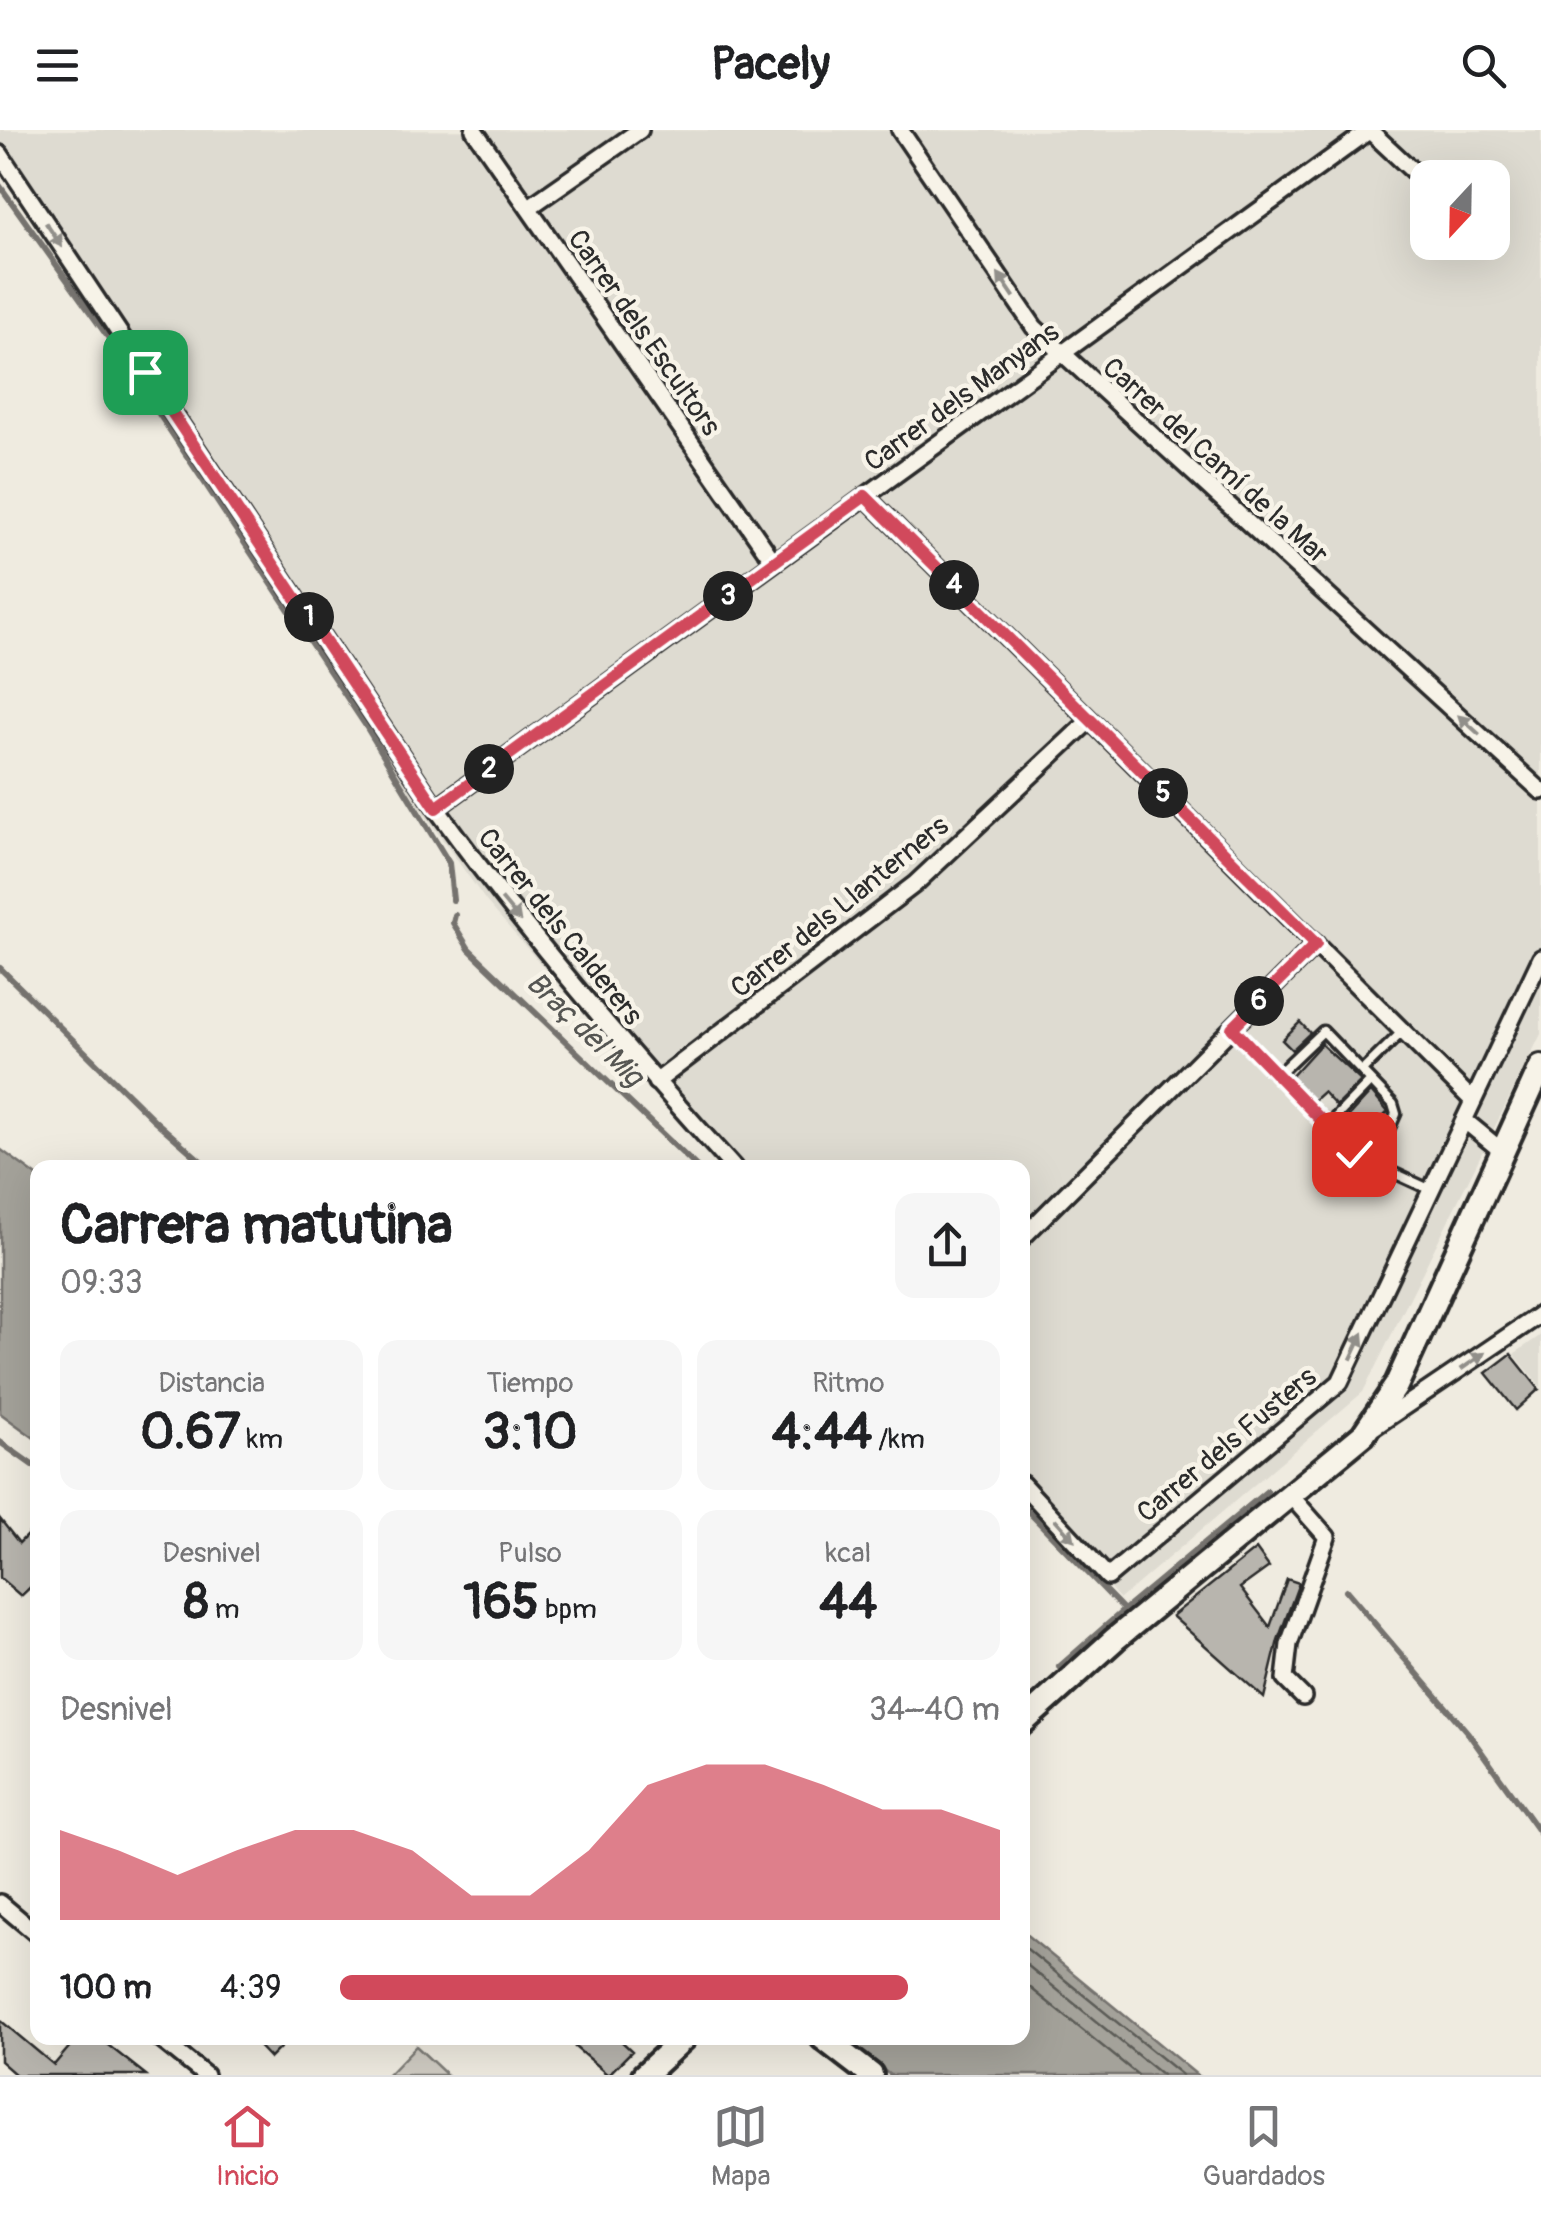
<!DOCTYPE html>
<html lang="es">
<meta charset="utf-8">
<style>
:root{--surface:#fff;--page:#f6f6f6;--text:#202124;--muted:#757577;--line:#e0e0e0;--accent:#d1495b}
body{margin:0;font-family:Pangolin,sans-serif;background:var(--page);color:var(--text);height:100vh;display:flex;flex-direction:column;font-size:38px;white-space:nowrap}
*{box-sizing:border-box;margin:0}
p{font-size:32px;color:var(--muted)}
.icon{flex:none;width:55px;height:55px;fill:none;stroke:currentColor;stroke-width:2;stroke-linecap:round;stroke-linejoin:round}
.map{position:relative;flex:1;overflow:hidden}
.drawer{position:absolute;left:30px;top:1030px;width:1000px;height:885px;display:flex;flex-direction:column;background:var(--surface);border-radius:20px;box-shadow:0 10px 40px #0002}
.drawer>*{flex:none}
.needle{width:65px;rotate:202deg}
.controls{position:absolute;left:1410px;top:30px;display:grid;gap:20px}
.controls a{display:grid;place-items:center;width:100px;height:100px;border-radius:20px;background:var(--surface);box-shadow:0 10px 40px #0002;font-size:50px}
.pin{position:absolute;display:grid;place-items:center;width:85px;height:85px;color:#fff;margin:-42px;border-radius:20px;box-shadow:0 5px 15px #0006}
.km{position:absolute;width:50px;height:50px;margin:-25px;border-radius:50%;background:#222;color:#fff;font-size:28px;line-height:50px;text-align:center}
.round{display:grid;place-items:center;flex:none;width:105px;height:105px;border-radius:20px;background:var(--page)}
.summary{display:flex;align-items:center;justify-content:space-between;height:170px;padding:0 30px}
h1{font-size:55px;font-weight:700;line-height:75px}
.stats{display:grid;grid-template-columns:repeat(3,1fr);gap:15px;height:170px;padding:10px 30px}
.stats div{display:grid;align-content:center;border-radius:20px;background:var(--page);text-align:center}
.stats b{font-size:50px;font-weight:700}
.stats small{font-size:28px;font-weight:400}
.stats p{font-size:28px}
.chart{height:280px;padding:20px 30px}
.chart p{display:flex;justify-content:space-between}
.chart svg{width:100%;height:180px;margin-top:10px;fill:var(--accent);opacity:.7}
ul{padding:0 30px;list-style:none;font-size:32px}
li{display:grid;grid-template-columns:160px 120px 1fr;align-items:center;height:75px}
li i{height:25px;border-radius:12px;background:var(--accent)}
header{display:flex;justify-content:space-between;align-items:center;height:130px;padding:0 30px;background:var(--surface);font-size:45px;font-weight:700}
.dock{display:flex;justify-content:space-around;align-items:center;height:140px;border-top:2px solid var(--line);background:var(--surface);font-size:28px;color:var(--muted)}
.dock a{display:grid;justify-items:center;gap:5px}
.dock .on{color:var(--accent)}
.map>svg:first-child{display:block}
.built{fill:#dedbd1;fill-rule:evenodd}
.green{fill:#cfcbc2;stroke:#7d7b76;stroke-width:2.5}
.water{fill:#a4a29a;stroke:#74726e;stroke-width:2.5}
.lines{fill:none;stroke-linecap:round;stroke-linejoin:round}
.shore{stroke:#5b5b57;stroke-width:2.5}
.stream{stroke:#74726e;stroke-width:6}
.building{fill:#b8b5ae;stroke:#2b2b2b;stroke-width:2.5}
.lane-casing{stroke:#2b2b2b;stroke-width:15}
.street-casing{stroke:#2b2b2b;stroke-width:22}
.secondary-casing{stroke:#2b2b2b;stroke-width:30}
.lane{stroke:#f7f3e8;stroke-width:8}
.street{stroke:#f7f3e8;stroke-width:15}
.secondary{stroke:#f7f3e8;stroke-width:22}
.oneway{fill:#918f8a}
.route-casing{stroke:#fff;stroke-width:20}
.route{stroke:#d1495b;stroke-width:12}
.labels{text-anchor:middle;stroke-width:9;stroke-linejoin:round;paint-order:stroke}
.street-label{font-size:28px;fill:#2b2b2b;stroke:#f7f3e8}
.water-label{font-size:30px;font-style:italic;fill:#555552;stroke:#f7f3e8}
</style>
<header><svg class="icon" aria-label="menu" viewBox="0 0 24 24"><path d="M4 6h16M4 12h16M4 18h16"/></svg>Pacely<svg class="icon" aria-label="search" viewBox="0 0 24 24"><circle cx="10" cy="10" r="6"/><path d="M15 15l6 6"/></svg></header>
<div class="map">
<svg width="1541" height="1945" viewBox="0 0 1541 1945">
<rect width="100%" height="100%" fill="#efebe0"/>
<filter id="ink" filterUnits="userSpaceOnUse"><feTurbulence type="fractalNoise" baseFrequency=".01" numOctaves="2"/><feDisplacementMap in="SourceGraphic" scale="20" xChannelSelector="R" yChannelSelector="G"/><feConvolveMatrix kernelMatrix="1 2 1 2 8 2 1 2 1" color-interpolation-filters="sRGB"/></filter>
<g filter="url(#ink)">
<path class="built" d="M0,0L1541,1V904L1363,1262L1120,1469L1023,1363L1022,1038L717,1037L486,771L420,678L114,206L0,43ZM1428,48H1492V112H1428Z
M1541,1205V1257L1514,1224Z"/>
<path class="green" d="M416,1916L447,1945H388Z"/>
<path class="water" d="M0,1019L37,1046V1310L0,1283Z
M1023,1802L1197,1945H890L842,1908H1022Z"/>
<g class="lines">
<path class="shore" d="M1022,1815L1182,1945
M1022,1831L1162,1945
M1022,1851L1138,1945"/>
<path class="stream" d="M0,56L110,210L364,593L449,733L453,770
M455,785L453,793L469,819L698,1038
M0,838L154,990L209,1038
M0,1312L38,1339
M1022,1375L1124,1480L1267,1361
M1346,1460L1468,1603L1541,1705
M1059,1537L1124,1480"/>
</g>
<path class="building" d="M1300,892L1310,903L1292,920L1282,910Z
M1321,914L1361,951L1336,976L1323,962L1313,971L1290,948Z
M1371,962L1388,982L1355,1014L1338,998Z
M1511,1224L1539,1259L1516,1280L1486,1243Z
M0,1389L19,1413L38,1394V1450L21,1466L0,1448Z
M1256,1419L1269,1437L1240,1458L1270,1497L1287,1449L1299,1453L1278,1510L1264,1568L1172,1486Z
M0,1890L54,1935L77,1908H99L146,1945H16L0,1931Z
M251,1908H290L270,1928Z
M583,1908H618L632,1921L608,1945L575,1917Z"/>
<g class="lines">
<defs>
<path id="lane" d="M1231,899L1355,1025L1431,1060
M1362,941L1403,901
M1277,945L1323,901L1393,974L1396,984L1373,1035
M1327,996L1371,951"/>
<path id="street" d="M474,0L774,432
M900,0L1034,197L1541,661
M1369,0L1428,55
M0,24L436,678C527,804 629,922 734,1038
M528,78L640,0
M865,366L1473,971
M436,678L1370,0
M656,952L915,754L1090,590
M1464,990L1503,1022
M1022,1108L1316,814
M1374,1297L1541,1184
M1022,1354L1108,1447L1340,1252L1541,828
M1290,1365L1327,1407L1289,1514L1285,1549L1303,1567
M0,1773L38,1805
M159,1908L205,1945"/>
<path id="secondary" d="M1022,1593L1115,1509L1363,1305L1396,1256L1541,937
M823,1908L871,1945
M644,1945L684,1908"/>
</defs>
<use href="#lane" class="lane-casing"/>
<use href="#street" class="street-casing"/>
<use href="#secondary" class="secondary-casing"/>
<use href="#lane" class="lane"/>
<use href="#street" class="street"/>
<use href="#secondary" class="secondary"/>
</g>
<defs><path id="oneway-solid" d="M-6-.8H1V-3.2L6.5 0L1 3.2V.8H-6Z" transform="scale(2.5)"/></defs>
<g class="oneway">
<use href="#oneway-solid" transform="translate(54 105) rotate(56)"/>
<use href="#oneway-solid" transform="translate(1006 155) rotate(-124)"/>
<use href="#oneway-solid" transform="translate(1469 595) rotate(-138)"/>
<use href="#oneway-solid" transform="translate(511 780) rotate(50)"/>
<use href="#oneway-solid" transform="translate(1357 1216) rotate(-65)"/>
<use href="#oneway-solid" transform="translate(1473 1231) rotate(-35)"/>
<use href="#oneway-solid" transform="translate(1065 1400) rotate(48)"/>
</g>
</g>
<g class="lines" filter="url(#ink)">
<defs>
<path id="route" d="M145,242L436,678L865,366L1316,814L1232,898L1354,1024"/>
</defs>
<use href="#route" class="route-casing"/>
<use href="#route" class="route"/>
</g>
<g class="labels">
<g class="street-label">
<text transform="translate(645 202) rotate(55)" y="10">Carrer dels Escultors</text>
<text transform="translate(961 266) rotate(-36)" y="10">Carrer dels Manyans</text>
<text transform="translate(1216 330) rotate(42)" y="10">Carrer del Camí de la Mar</text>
<text transform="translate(839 776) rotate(-39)" y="10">Carrer dels Llanterners</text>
<text transform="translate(561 796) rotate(51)" y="10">Carrer dels Calderers</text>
<text transform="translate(1226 1314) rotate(-40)" y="10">Carrer dels Fusters</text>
</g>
<g class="water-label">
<text transform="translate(585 899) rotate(44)" y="10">Braç del Mig</text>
</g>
</g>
</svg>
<div class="controls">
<a><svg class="needle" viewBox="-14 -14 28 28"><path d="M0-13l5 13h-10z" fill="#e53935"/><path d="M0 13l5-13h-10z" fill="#757577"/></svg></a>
</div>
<div class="pin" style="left:145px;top:242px;background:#1e9e55"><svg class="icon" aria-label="arrive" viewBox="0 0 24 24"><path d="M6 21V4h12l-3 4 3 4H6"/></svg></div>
<div class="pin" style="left:1354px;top:1024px;background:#d93025"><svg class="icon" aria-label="check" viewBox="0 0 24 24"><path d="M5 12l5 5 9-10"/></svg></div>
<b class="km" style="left:309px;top:487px">1</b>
<b class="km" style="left:489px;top:639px">2</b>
<b class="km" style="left:728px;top:466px">3</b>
<b class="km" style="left:954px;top:455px">4</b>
<b class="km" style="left:1163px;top:663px">5</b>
<b class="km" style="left:1259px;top:871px">6</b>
<section class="drawer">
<div class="summary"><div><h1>Carrera matutina</h1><p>09:33</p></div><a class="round"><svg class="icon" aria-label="share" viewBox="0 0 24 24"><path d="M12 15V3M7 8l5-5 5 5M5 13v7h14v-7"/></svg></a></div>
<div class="stats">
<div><p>Distancia</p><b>0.67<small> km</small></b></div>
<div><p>Tiempo</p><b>3:10</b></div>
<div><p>Ritmo</p><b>4:44<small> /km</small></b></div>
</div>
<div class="stats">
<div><p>Desnivel</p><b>8<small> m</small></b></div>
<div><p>Pulso</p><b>165<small> bpm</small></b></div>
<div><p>kcal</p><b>44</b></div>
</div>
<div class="chart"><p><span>Desnivel</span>34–40 m</p>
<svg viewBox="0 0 160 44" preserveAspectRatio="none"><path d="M0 44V22L10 27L20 33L30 27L40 22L50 22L60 27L70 38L80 38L90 27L100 11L110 6L120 6L130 11L140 17L150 17L160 22V44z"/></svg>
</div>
<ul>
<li><b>100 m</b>4:39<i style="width:86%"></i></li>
</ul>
</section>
</div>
<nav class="dock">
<a class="on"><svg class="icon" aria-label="home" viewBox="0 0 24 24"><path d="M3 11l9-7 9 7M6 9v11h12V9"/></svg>Inicio</a>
<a><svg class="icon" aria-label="map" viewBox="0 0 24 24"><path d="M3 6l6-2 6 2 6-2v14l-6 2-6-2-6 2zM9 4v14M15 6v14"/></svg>Mapa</a>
<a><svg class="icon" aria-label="saved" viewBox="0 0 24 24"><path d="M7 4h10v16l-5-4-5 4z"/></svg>Guardados</a>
</nav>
